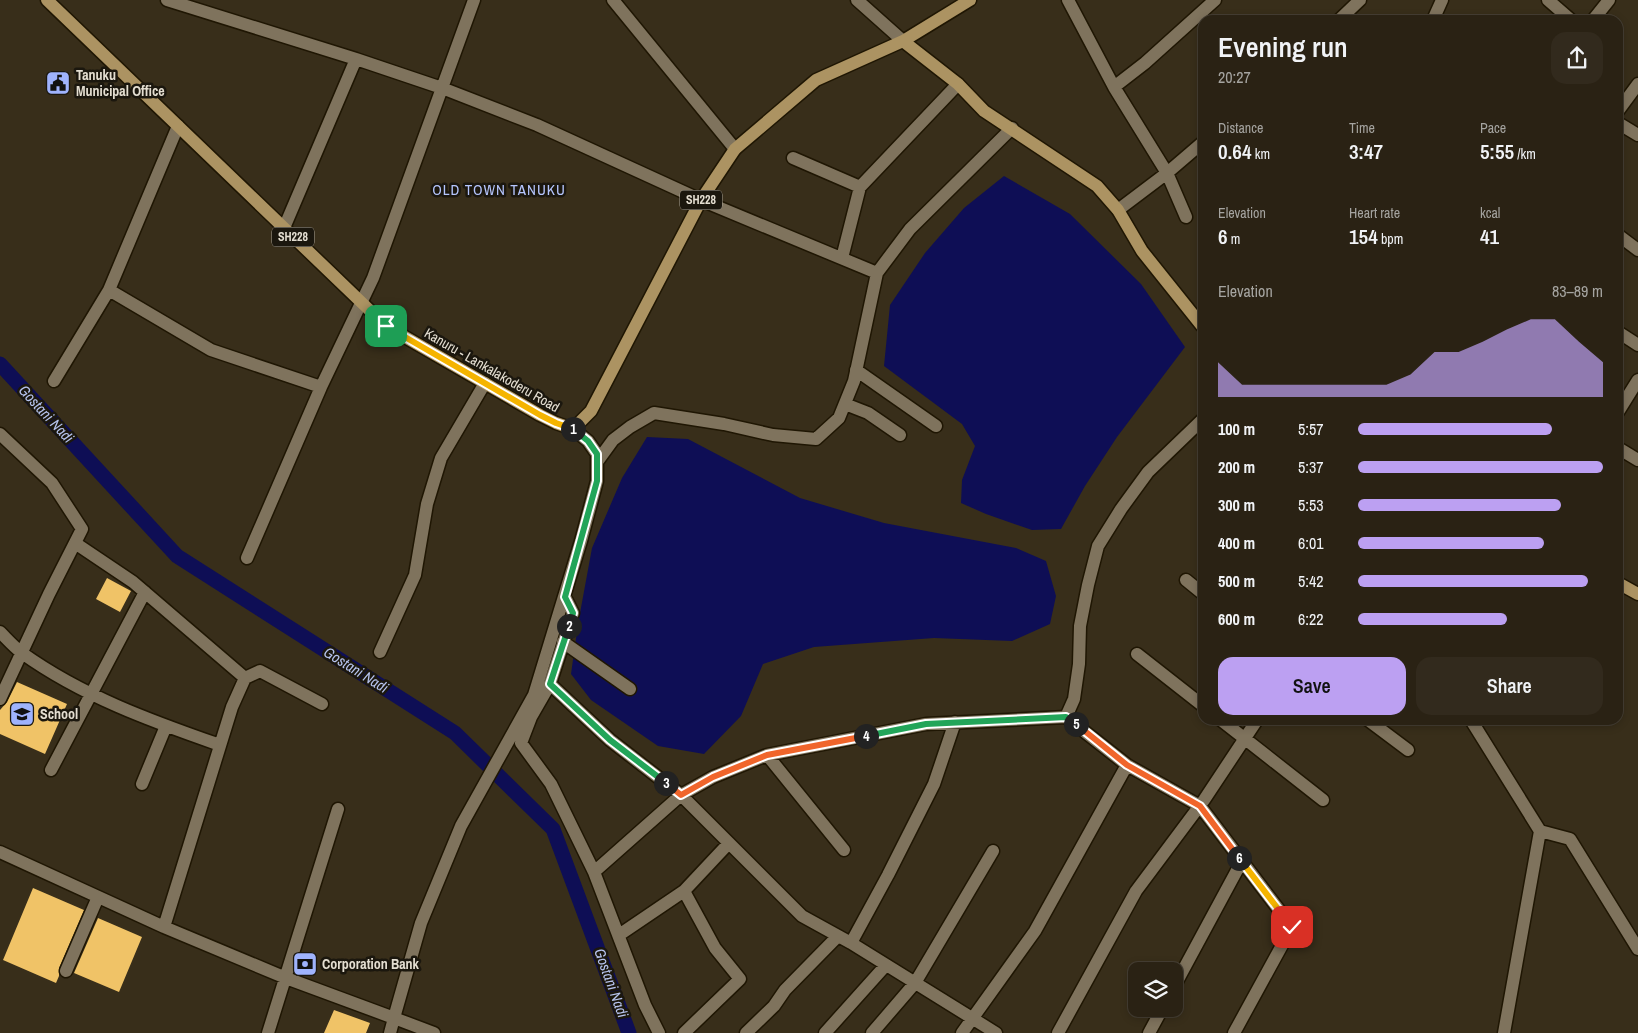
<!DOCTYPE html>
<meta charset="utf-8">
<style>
:root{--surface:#2a2214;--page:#322a1d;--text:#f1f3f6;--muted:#a5a4a0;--line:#463f34;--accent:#bca0f2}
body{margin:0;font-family:"Archivo Narrow",sans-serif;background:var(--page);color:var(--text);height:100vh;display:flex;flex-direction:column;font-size:19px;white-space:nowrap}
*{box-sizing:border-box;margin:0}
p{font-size:16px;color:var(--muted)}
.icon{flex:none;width:28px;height:28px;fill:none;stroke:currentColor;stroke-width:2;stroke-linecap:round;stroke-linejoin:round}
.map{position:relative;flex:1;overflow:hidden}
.panel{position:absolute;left:1198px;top:15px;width:425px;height:710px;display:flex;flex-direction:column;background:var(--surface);border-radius:15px;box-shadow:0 2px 8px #0003,0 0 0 1px var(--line)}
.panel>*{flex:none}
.controls{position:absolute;left:1128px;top:962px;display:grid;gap:10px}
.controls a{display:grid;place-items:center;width:55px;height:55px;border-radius:10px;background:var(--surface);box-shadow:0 2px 8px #0003,0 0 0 1px var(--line);font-size:25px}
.pin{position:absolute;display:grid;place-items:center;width:42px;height:42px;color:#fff;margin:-21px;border-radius:10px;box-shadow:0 2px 8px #0006}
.km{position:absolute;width:25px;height:25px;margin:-12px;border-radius:50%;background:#222;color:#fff;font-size:14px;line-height:25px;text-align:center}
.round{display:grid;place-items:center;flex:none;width:52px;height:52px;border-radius:15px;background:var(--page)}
.headline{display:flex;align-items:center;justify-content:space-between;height:85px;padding:0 20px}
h1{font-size:28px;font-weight:600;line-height:38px}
.figures{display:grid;grid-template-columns:repeat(3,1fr);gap:8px;height:85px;padding:5px 20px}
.figures div{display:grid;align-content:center}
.figures b{font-size:21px;font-weight:600}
.figures small{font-size:14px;font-weight:400}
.figures p{font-size:14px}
.chart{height:140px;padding:10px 20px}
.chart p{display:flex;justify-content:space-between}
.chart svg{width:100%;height:90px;margin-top:5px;fill:var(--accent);opacity:.7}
.action{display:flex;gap:10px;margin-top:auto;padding:10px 20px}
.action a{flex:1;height:58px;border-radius:15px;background:var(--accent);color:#111;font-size:20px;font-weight:600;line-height:58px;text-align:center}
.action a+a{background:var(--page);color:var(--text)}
ul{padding:0 20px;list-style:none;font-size:16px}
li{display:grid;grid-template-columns:80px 60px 1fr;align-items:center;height:38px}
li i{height:12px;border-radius:6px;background:var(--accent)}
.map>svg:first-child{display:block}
.water{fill:#0e0e55}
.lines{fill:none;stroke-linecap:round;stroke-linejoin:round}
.canal{stroke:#0e0e55;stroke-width:15}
.building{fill:#f0c367}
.minor-casing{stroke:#1f1603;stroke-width:15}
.major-casing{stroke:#1f1603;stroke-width:15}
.minor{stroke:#7f735d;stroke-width:12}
.major{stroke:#ac9362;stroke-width:12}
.split-1-casing{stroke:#fff;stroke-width:10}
.split-2-casing{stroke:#fff;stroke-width:10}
.split-3-casing{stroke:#fff;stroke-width:10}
.split-4-casing{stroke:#fff;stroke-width:10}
.split-5-casing{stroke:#fff;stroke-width:10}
.split-6-casing{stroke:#fff;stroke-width:10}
.split-7-casing{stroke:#fff;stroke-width:10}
.split-1{stroke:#f5b400;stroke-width:6}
.split-2{stroke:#22a559;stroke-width:6}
.split-3{stroke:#22a559;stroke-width:6}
.split-4{stroke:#f0652b;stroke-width:6}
.split-5{stroke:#22a559;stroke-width:6}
.split-6{stroke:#f0652b;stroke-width:6}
.split-7{stroke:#f5b400;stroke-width:6}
.labels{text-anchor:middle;stroke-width:5;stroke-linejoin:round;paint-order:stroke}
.shield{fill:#1b170e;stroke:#a8a296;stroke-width:1}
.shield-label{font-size:12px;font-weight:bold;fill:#e4ded1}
.poi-label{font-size:14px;font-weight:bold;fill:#e4ded1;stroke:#1b170e;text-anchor:start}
.street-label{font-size:14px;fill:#e4ded1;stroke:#1b170e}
.neighbourhood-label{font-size:15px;letter-spacing:1px;fill:#b5c5fd;stroke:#1b170e}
.water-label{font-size:15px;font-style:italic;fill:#b6c3ed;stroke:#1b170e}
</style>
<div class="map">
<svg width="1638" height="1033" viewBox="0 0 1638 1033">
<rect width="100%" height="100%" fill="#382e1a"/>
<path class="water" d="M1004,176L1070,214L1141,284L1185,347L1117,437L1085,486L1061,529L1032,530L986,514L961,503L962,480L975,446L962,424L884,366L890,305L925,253L964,208Z
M647,437L688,439L800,498L884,523L1016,548L1046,561L1056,596L1050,624L1012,641L934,638L814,647L763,664L741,716L704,754L658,746L591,700L571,674L578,624L592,548L622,478Z"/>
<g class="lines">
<path class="canal" d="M0,364L177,556L455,733L553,829L629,1033"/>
</g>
<path class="building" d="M107,578L131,591L120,612L96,599Z
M17,682L67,704L45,754L0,734V710L7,702Z
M33,888L84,910L59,968V976L56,983L3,960Z
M98,918L142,937L119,992L74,973Z
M334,1010L370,1023L366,1033H324Z"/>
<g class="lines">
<defs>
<path id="minor" d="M167,0L356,59L442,88L537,125L701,200L877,273
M613,0L735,149
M857,0L903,41
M1068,0L1114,87L1167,173L1118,210
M1548,0L1571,20
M1339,20L1360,0
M1433,20L1442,0
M1593,20L1609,0
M1114,87L1145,63L1215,0
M1618,111L1638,84
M1618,123L1638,135
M793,158L860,187
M1186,217L1167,173L1202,143
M284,228L356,59
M1618,235L1638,250
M842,258L860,187L958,84
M109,290L211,350L321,387
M1618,332L1638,345
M856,370L936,426
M54,381L109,290L178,126
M845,404L868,413L900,435
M1618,412L1638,380
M0,434L52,483L82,529L49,594L0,699
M1618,448L1638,460
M597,462L613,440L630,427L654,413L724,424L773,435L816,439L839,418L854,381L877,273L910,229L1012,128
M75,543L133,582L245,678L232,707L164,927
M247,558L321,387L373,278L474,0
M1186,580L1202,593
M565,597L573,613L550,684L610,740L681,795L802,916L851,943L996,1033
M0,632C7,639 14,647 22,653C82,696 151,721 220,745
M563,642L630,689
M380,652L415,575L427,504L441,458L485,383
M1137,654L1202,705
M245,678L260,671L322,704
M550,684L531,717L521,743L551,784L594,872L645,1005L659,1033
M1066,717L1074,699L1079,664L1080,626L1088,585L1098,546L1121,509L1148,472L1202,420
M1221,720L1323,800
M1368,720L1408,750
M1471,720L1540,831L1504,1033
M767,755L844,850
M51,770L145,592
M142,784L166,726
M1540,831L1570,839L1638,949
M0,852L164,927L286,978L394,1018L421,923L461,826L534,695L581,541L597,481V454L588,441L573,429
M594,872L681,795L713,777L767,755L926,724L1066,717L1127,765L1200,806L1292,927L1234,1033
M684,891L715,948L740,979L684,1033
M619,935L684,891L729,843
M851,943L888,875L934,784L955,722
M66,971L98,897
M1174,987L1242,861
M268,1033L338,809
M390,1033L394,1018L434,1033
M746,1033L774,1006L785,990L838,936
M825,1033L886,965
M872,1033L915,983L993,851
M962,1033L1035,931L1127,765
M1058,1033L1136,891L1204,800L1257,720
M1149,1033L1162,1009"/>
<path id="major" d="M47,0L386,326L540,415L556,423L573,429L591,411L701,200L735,149L816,80L903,41L970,0
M903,41L958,84L984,111L1097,186L1118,210L1142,251L1202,326
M1618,583L1638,594"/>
</defs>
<use href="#minor" class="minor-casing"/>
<use href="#major" class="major-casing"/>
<use href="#minor" class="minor"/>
<use href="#major" class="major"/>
</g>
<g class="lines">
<defs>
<path id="split-1" d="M386,326L540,415L556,423L573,429"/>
<path id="split-2" d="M569,626L573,613L565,597L597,481V454L588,441L573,429"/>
<path id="split-3" d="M569,626L550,684L610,740L666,783"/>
<path id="split-4" d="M666,783L681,795L713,777L767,755L866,736"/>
<path id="split-5" d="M866,736L926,724L1066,717L1076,724"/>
<path id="split-6" d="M1076,724L1127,765L1200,806L1239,858"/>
<path id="split-7" d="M1239,858L1292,927"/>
</defs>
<use href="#split-1" class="split-1-casing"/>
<use href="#split-2" class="split-2-casing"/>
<use href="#split-3" class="split-3-casing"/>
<use href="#split-4" class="split-4-casing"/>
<use href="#split-5" class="split-5-casing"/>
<use href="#split-6" class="split-6-casing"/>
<use href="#split-7" class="split-7-casing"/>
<use href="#split-1" class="split-1"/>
<use href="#split-2" class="split-2"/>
<use href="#split-3" class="split-3"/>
<use href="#split-4" class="split-4"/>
<use href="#split-5" class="split-5"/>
<use href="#split-6" class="split-6"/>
<use href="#split-7" class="split-7"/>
</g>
<defs>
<symbol id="civic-square" viewBox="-11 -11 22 22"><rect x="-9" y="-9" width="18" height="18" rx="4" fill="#9fb3fd" stroke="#1b170e"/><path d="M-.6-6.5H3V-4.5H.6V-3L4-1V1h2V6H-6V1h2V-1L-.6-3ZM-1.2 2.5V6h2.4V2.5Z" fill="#111"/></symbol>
<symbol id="school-square" viewBox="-11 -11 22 22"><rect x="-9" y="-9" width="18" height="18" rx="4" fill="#9fb3fd" stroke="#1b170e"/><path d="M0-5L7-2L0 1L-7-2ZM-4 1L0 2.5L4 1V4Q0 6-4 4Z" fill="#111"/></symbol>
<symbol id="bank-square" viewBox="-11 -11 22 22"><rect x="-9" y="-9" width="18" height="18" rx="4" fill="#9fb3fd" stroke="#1b170e"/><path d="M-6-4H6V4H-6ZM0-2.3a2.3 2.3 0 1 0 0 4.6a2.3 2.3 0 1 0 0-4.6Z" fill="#111"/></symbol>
</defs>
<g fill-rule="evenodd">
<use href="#civic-square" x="44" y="69" width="28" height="28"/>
<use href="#school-square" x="8" y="700" width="28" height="28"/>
<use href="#bank-square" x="291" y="950" width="28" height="28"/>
</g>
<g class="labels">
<g class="shield">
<rect x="680" y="190.5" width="42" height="19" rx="4"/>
<rect x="272" y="227.5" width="42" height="19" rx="4"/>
</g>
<g class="shield-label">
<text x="701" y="204">SH228</text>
<text x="293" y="241">SH228</text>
</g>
<g class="poi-label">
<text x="76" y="80">Tanuku<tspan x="76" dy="16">Municipal Office</tspan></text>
<text x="40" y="719">School</text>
<text x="322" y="969">Corporation Bank</text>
</g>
<g class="street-label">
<text transform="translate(492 370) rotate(30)" y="5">Kanuru - Lankalakoderu Road</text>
</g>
<g class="neighbourhood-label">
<text x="499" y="195">OLD TOWN TANUKU</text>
</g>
<g class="water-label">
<text transform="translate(46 414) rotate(47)" y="5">Gostani Nadi</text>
<text transform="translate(356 670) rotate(32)" y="5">Gostani Nadi</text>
<text transform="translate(611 983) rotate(70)" y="5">Gostani Nadi</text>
</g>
</g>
</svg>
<div class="controls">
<a><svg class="icon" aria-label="layers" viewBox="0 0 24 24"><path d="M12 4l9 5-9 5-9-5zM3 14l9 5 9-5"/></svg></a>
</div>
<div class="pin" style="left:386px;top:326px;background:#1e9e55"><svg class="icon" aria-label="arrive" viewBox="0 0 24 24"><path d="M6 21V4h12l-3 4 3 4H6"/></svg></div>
<div class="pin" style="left:1292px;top:927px;background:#d93025"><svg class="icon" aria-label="check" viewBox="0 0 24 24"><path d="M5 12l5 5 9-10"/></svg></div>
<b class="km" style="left:573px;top:429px">1</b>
<b class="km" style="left:569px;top:626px">2</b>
<b class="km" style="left:666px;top:783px">3</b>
<b class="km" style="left:866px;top:736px">4</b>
<b class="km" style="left:1076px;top:724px">5</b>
<b class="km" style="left:1239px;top:858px">6</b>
<section class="panel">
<div class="headline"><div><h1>Evening run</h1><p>20:27</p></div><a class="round"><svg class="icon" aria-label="share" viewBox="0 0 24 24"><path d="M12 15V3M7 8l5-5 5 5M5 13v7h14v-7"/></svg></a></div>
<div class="figures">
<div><p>Distance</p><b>0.64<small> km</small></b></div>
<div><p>Time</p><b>3:47</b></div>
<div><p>Pace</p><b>5:55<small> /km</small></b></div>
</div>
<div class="figures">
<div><p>Elevation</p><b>6<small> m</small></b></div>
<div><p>Heart rate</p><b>154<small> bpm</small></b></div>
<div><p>kcal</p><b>41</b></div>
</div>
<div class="chart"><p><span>Elevation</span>83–89 m</p>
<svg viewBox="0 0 160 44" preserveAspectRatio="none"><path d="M0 44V27L10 38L20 38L30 38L40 38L50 38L60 38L70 38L80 33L90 22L100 22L110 17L120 11L130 6L140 6L150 17L160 27V44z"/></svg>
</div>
<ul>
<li><b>100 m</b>5:57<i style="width:79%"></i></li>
<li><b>200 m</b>5:37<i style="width:100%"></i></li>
<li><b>300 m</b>5:53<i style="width:83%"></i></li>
<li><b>400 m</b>6:01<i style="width:76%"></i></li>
<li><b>500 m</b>5:42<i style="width:94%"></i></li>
<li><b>600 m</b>6:22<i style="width:61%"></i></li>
</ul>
<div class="action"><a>Save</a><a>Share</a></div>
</section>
</div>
